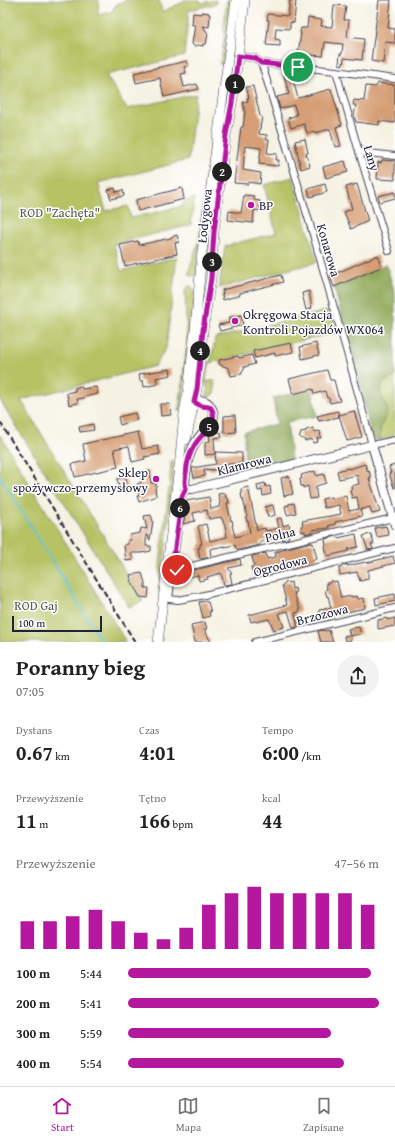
<!DOCTYPE html>
<html lang="pl">
<meta charset="utf-8">
<style>
:root{--surface:#fff;--page:#f2f2f2;--text:#222;--muted:#767676;--line:#e0e0e0;--accent:#b5179e}
body{margin:0;font-family:"Gentium Book Plus",serif;background:var(--page);color:var(--text);height:100vh;display:flex;flex-direction:column;font-size:15px;white-space:nowrap}
*{box-sizing:border-box;margin:0}
p{font-size:13px;color:var(--muted)}
.icon{flex:none;width:22px;height:22px;fill:none;stroke:currentColor;stroke-width:2;stroke-linecap:round;stroke-linejoin:round}
.map{position:relative;height:642px;overflow:hidden}
.details{display:flex;flex-direction:column;background:var(--surface);flex:1}
.details>*{flex:none}
.scale{position:absolute;left:12px;bottom:10px;width:90px;box-sizing:border-box;padding-left:4px;border:2px solid #22223b;border-top:0;font-size:11px;line-height:14px;white-space:nowrap;color:#22223b;-webkit-text-stroke:3px #fff;paint-order:stroke}
.pin{position:absolute;display:grid;place-items:center;width:34px;height:34px;color:#fff;margin:-17px;border:2px solid #fff;border-radius:50%;box-shadow:0 1px 4px #0007}
.km{position:absolute;width:20px;height:20px;margin:-10px;border-radius:50%;background:#222;color:#fff;font-size:11px;line-height:20px;text-align:center}
.round{display:grid;place-items:center;flex:none;width:42px;height:42px;border-radius:21px;background:var(--page)}
.headline{display:flex;align-items:center;justify-content:space-between;height:68px;padding:0 16px}
h1{font-size:22px;font-weight:800;line-height:30px}
.metrics{display:grid;grid-template-columns:repeat(3,1fr);gap:6px;height:68px;padding:4px 16px}
.metrics div{display:grid;align-content:center}
.metrics b{font-size:20px;font-weight:800}
.metrics small{font-size:11px;font-weight:400}
.metrics p{font-size:11px}
.chart{height:112px;padding:8px 16px}
.chart p{display:flex;justify-content:space-between}
.chart svg{width:100%;height:72px;margin-top:4px;stroke:var(--accent);stroke-width:6}
ul{padding:0 16px;list-style:none;font-size:13px}
li{display:grid;grid-template-columns:64px 48px 1fr;align-items:center;height:30px}
li i{height:10px;border-radius:5px;background:var(--accent)}
.dock{display:flex;justify-content:space-around;align-items:center;height:56px;border-top:1px solid var(--line);background:var(--surface);font-size:11px;color:var(--muted)}
.dock a{display:grid;justify-items:center;gap:2px}
.dock .active{color:var(--accent)}
.map>svg:first-child{display:block}
.green{fill:#b6c365;stroke:#6c7250}
.forest{fill:#90a95a;stroke:#59664a}
.lines{fill:none;stroke-linecap:round;stroke-linejoin:round}
.stream{stroke:#57c3d0;stroke-width:2}
.building{fill:#d59e74}
.minor-casing{stroke:#424154;stroke-width:8}
.tertiary-casing{stroke:#424154;stroke-width:10}
.secondary-casing{stroke:#424154;stroke-width:10}
.minor{stroke:#fff;stroke-width:6}
.tertiary{stroke:#fff;stroke-width:8}
.secondary{stroke:#fff;stroke-width:9}
.rail{stroke:#22223b;stroke-width:2;stroke-dasharray:6 3;stroke-linecap:butt}
.route-casing{stroke:#fff;stroke-width:8}
.route{stroke:#b5179e;stroke-width:5}
.poi-dot{fill:#b5179e;stroke:#fff;stroke-width:1.5}
.labels{text-anchor:middle;stroke-width:3;stroke-linejoin:round;paint-order:stroke}
.street-label{font-size:13px;fill:#22223b;stroke:#fff}
.poi-label{font-size:13px;fill:#22223b;stroke:#fff;text-anchor:start}
.park-label{font-size:13px;fill:#565a4a;stroke:#fff}
</style>
<div class="map">
<svg width="395" height="642" viewBox="0 0 395 642">
<rect width="100%" height="100%" fill="#fff"/>
<filter id="ink" filterUnits="userSpaceOnUse"><feTurbulence type="fractalNoise" baseFrequency=".025" numOctaves="2"/><feDisplacementMap in="SourceGraphic" scale="8" xChannelSelector="R" yChannelSelector="G"/><feConvolveMatrix kernelMatrix="1 2 1 2 8 2 1 2 1" color-interpolation-filters="sRGB"/></filter>
<filter id="wash" filterUnits="userSpaceOnUse"><feTurbulence type="fractalNoise" baseFrequency=".012" numOctaves="4" result="noise"/><feDisplacementMap in="SourceGraphic" scale="16" xChannelSelector="R" yChannelSelector="G"/><feGaussianBlur stdDeviation="0.9" result="paint"/><feColorMatrix in="noise" values="0 0 0 0 0 0 0 0 0 0 0 0 0 0 0 0 0 1.4 0 .05"/><feComposite in="paint" operator="in"/></filter>
<g filter="url(#wash)">
<rect width="100%" height="100%" fill="#f6f2e3"/>
<path class="green" d="M0,0H99L98,15L111,12L117,4L128,0H159L162,12L181,3L184,0H200L201,3L216,0V4L189,10L184,56L106,75L127,109L196,94L188,160L98,183L106,211L128,206L131,218L183,206L184,202L194,198L191,225L114,244L121,271L177,257L166,348L155,366L21,400L143,601L129,607L0,400Z
M227,0H231L223,64H219L222,55L224,36V24Z
M213,122H214L215,127L196,274L194,276H191L189,275V271L198,243L202,222L212,139Z
M293,177L317,262L219,288L225,246L276,233L264,185Z
M190,286L192,287L195,292L181,411H179L187,343L185,291L187,287Z
M331,310L337,332L209,363L207,371L206,382L214,380C215,387 217,396 207,397L208,389L206,387L207,383H205C207,367 214,354 215,338Z
M394,377H395V431L393,434L394,437L380,440C379,433 380,427 382,421C385,416 387,413 386,407C385,400 379,393 381,386C383,381 389,379 394,377Z
M0,435L126,642H0Z
M171,461H173L174,474L160,595L158,590L160,581V562L170,481Z"/>
<path class="forest" d="M386,264L395,294V377H393C391,378 387,379 384,382C376,389 385,403 388,411L380,428V440C376,441 374,439 371,436L362,391L334,287Z
M312,389L317,416L287,422L291,459L245,471L244,432L277,424L273,398Z"/>
<g class="lines">
<path class="stream" d="M0,476L102,642"/>
</g>
<g id="blocks">
<path class="building" d="M290,0H296L294,23L290,22V29L276,28L275,39L280,40V46L266,45L269,20H267L268,14L288,16Z
M379,0H391L388,28L395,29V43L385,42L383,63L371,61Z
M334,5L346,6L344,20H349L347,37L364,39L362,60L344,58L343,65L339,64L340,54H342L343,44L333,43L325,42L323,56L298,54L301,33H300L301,28H307L308,18L322,20L321,26L332,27Z
M202,12L209,13V15H210L209,27L203,26L208,34L206,44H203V46L198,45L196,46H194L192,44L195,25H192L193,13L202,14Z
M187,61L188,66L184,67L186,73L181,74L184,87L197,84L199,89L164,97L160,78L136,83L134,73Z
M283,72L291,73L298,98L331,89L342,125L336,127L341,146L335,147L330,129L315,133V131L307,133L304,124L291,128L288,118L297,115L294,105L280,109L277,97L289,94Z
M378,83L395,85V123L379,121V125L356,122L354,116L356,105H353L354,100L364,101L366,86L376,87Z
M253,86L260,116L262,117L259,134L267,135L266,139L269,140L267,153L277,154L276,160H279L278,166L259,164L261,148L245,146L243,170L261,173L260,184L248,182V184L234,183L241,127H243L245,112L243,102L248,101L247,98H249L246,87Z
M305,139L308,153L306,154L310,166L301,169L295,141Z
M382,160L395,161V180L377,179L378,162L381,163Z
M345,161L348,172L326,178L323,167Z
M325,184L327,192L310,197L308,189Z
M357,184L368,221L351,229L344,212L352,209L346,187Z
M115,188L116,192L123,190L124,196L111,199L108,190Z
M182,188L184,199L138,211L136,200Z
M395,192V198L380,202L378,196Z
M244,195L254,196V200L260,201V211L254,210L253,223L228,220L229,211L241,213Z
M177,235L179,242L175,243L177,254L125,266L120,245L138,241L139,245L171,238V237Z
M378,255L381,267L334,287L330,276Z
M281,275L283,282L240,293V295L223,300L222,295L223,292L222,290Z
M309,291L312,308L306,310L302,293Z
M241,315L243,325L220,331L218,325L229,323L228,318Z
M291,343L293,352L275,356V353L255,358L253,351Z
M316,343L319,355L302,359L300,347Z
M252,355L255,364L244,367V370L242,372V374L231,376L229,368L220,365L219,360L238,356L239,358Z
M170,369L171,375L156,378L158,384L144,387L143,381H140L139,374Z
M327,370L330,380H334L338,396H339L340,401L330,403L329,398H327L325,391L314,394L313,389L293,394L289,379Z
M81,386L82,389L96,387L98,394L84,397V398L77,399L78,403L69,405L67,393L75,391V388Z
M160,404H170L171,415L161,416Z
M338,411L339,417L319,421L317,416Z
M354,411L362,437L347,441L339,415Z
M135,413L137,420L120,425L118,417Z
M235,415L236,432L224,433V416Z
M93,424L94,430L80,432L79,427Z
M313,428L314,432L320,431L321,438H317L318,442L313,443L312,439L305,441L304,439H302L299,436L301,434V432L306,431V430Z
M138,432L142,449L158,446L160,454L144,457L145,459L132,462L129,446L114,449L118,467L75,477L72,464L86,461L83,444Z
M221,432L222,437L214,438L215,454L205,455V442L210,441L209,434Z
M215,452L242,453V464H226V467L224,468V469H214V470L204,469L205,476L194,478L192,468L216,464Z
M365,464L368,472L369,471L371,478H369L380,512L372,514L370,507L360,510L362,516L335,522V524L328,526L329,528L312,530L313,532L305,534V531L302,532L301,526L303,525L302,521L341,514L339,505L324,508L322,499L331,497L332,499L346,496L349,511L359,509L357,497L352,498L350,490L352,489L351,486L359,484L357,475L339,479L337,471L349,468V469Z
M394,465H395V488H394L389,473H391L389,467Z
M150,471L151,483H156V487L155,488L156,496L139,502L137,496H139L137,484L141,483V472Z
M315,471L316,476L324,474L326,483L316,486V492L317,498L310,499L308,486L303,488V486H301L300,479L302,478L301,475Z
M289,476L293,494L284,496L281,478Z
M126,477L128,488L120,490L117,479Z
M265,483L266,487L270,486L271,494L263,496L262,490L258,491L257,485Z
M248,487L257,530L265,528L266,531L279,528L277,519L281,518L283,526L289,524L291,531L287,532L289,538L283,540L282,537L270,539L260,542V545L238,550L236,548L235,545L224,547V546L210,549L211,557L200,559L198,548H200V544H202L198,526L206,524L210,541L227,537L225,525L221,517L209,519L207,510L193,513L195,521L183,524L185,517L184,513L187,512L186,501L209,497L211,509L219,507L220,502L218,494L225,493L226,498H228L229,503H227L231,521L232,520L233,525H232L235,537L250,533L248,521L247,522L246,517L247,516L243,499H242L241,494H242L241,489Z
M294,503L296,513L287,515L285,506L289,505V504Z
M273,505L275,515L268,517L265,507Z
M151,515L153,521L150,540H149L148,536L146,535V546H151V551L141,553H131L133,560L126,561L124,545L128,544V540H131L130,535L140,533L141,528L147,529L144,516Z
M386,526L389,535L377,537L375,528Z
M356,534L358,547L348,549L349,551L327,556L325,546H326L325,539L337,536L338,538Z
M371,534L374,544H371L373,549L368,550L363,536Z
M311,542V544L313,543L317,559L293,566V565L288,566L287,565L263,570V573L253,574L251,567L254,566L252,556L266,553L267,559L276,557L275,552L283,550V549Z
M393,556L395,563L368,570V579L360,581L357,572L340,575L339,568L342,567V566L347,564V566L366,562V563Z
M240,559L241,565L228,568L232,573H230L232,584L224,585L221,573L207,577L208,579L199,581L198,575L179,579L177,574Z
M142,573L145,583V588H149L148,598L140,597L132,583L130,575Z
M331,580L333,582L337,581L341,598L352,596V597L357,596L358,599L364,598L365,608L320,618L319,610L331,608L328,596L327,597L325,590L327,589L326,583H330Z
M286,581L288,583L291,582L292,589L295,588L296,593H294L300,610L299,612L295,613L298,627L293,628L288,611L279,613L284,627L274,630L269,619L256,622L255,621L251,622L249,615L287,605L282,585L285,584Z
M395,594V601L376,605L375,598Z
M205,601L206,602H208L211,612H209L210,616L203,618L199,602Z
M387,618V620L395,618V626L378,629V620Z
M205,622L207,629H204L211,642H195L191,625Z
M359,627L361,634L350,636L351,640L345,641L344,636L350,635L348,629Z
M323,630L324,631L329,630L333,642H321L318,631Z"/>
</g>
</g>
<g filter="url(#ink)">
<use href="#blocks" fill-opacity="0" stroke="#424154" stroke-width="1"/>
<g class="lines">
<defs>
<path id="minor" d="M238,56L255,58L261,63L336,71L395,79
M261,63L264,71L312,231L347,353L372,445L395,440
M336,71L359,152L389,251
M359,152L395,156
M186,488L182,496L169,599L178,600L200,596L395,548
M172,569H179L393,518
M255,642L395,608"/>
<path id="tertiary" d="M194,402C199,400 205,400 209,404C220,419 209,425 200,436C196,441 193,446 191,452C186,462 186,473 185,483V487L187,489H192L372,445L395,525"/>
<path id="secondary" d="M186,440L197,389L203,330L211,278L214,232L226,135L233,98L245,0
M158,642L180,458L184,413L188,391L195,330L202,252L236,0"/>
</defs>
<use href="#minor" class="minor-casing"/>
<use href="#tertiary" class="tertiary-casing"/>
<use href="#secondary" class="secondary-casing"/>
<use href="#minor" class="minor"/>
<use href="#tertiary" class="tertiary"/>
<use href="#secondary" class="secondary"/>
<path class="rail" d="M0,422L135,642"/>
</g>
</g>
<g class="lines" filter="url(#ink)">
<defs>
<path id="route" d="M177,570L172,569L182,496L186,488C184,483 185,478 186,473C187,463 189,454 194,446C200,434 222,421 210,407L201,406L194,402L197,389L203,330L211,278L214,232L226,135L232,103L238,56L255,58L261,63L298,67"/>
</defs>
<use href="#route" class="route-casing"/>
<use href="#route" class="route"/>
</g>
<g class="poi-dot">
<circle cx="251" cy="205" r="4"/>
<circle cx="235" cy="321" r="4"/>
<circle cx="156" cy="479" r="4"/>
</g>
<g class="labels">
<g class="street-label">
<text transform="translate(372 158) rotate(73)" y="5">Łany</text>
<text transform="translate(204 216) rotate(-84)" y="5">Łodygowa</text>
<text transform="translate(329 250) rotate(74)" y="5">Konarowa</text>
<text transform="translate(244 464) rotate(-14)" y="5">Klamrowa</text>
<text transform="translate(280 534) rotate(-13)" y="5">Polna</text>
<text transform="translate(280 565) rotate(-14)" y="5">Ogrodowa</text>
<text transform="translate(322 614) rotate(-14)" y="5">Brzozowa</text>
</g>
<g class="poi-label">
<text x="259" y="210">BP</text>
<text x="243" y="319">Okręgowa Stacja<tspan x="243" dy="15">Kontroli Pojazdów WX064</tspan></text>
<text x="148" y="477" text-anchor="end">Sklep<tspan x="148" dy="15">spożywczo-przemysłowy</tspan></text>
</g>
<g class="park-label">
<text x="60" y="217">ROD "Zachęta"</text>
<text x="36" y="610">ROD Gaj</text>
</g>
</g>
</svg>
<div class="scale">100 m</div>
<div class="pin" style="left:298px;top:67px;background:#1e9e55"><svg class="icon" aria-label="arrive" viewBox="0 0 24 24"><path d="M6 21V4h12l-3 4 3 4H6"/></svg></div>
<div class="pin" style="left:177px;top:570px;background:#d93025"><svg class="icon" aria-label="check" viewBox="0 0 24 24"><path d="M5 12l5 5 9-10"/></svg></div>
<b class="km" style="left:235px;top:84px">1</b>
<b class="km" style="left:222px;top:172px">2</b>
<b class="km" style="left:212px;top:262px">3</b>
<b class="km" style="left:200px;top:351px">4</b>
<b class="km" style="left:209px;top:427px">5</b>
<b class="km" style="left:180px;top:508px">6</b>
</div>
<section class="details">
<div class="headline"><div><h1>Poranny bieg</h1><p>07:05</p></div><a class="round"><svg class="icon" aria-label="share" viewBox="0 0 24 24"><path d="M12 15V3M7 8l5-5 5 5M5 13v7h14v-7"/></svg></a></div>
<div class="metrics">
<div><p>Dystans</p><b>0.67<small> km</small></b></div>
<div><p>Czas</p><b>4:01</b></div>
<div><p>Tempo</p><b>6:00<small> /km</small></b></div>
</div>
<div class="metrics">
<div><p>Przewyższenie</p><b>11<small> m</small></b></div>
<div><p>Tętno</p><b>166<small> bpm</small></b></div>
<div><p>kcal</p><b>44</b></div>
</div>
<div class="chart"><p><span>Przewyższenie</span>47–56 m</p>
<svg viewBox="0 0 160 44" preserveAspectRatio="none"><path d="M5 44V27M15 44V27M25 44V24M35 44V20M45 44V27M55 44V34M65 44V38M75 44V31M85 44V17M95 44V10M105 44V6M115 44V10M125 44V10M135 44V10M145 44V10M155 44V17"/></svg>
</div>
<ul>
<li><b>100 m</b>5:44<i style="width:97%"></i></li>
<li><b>200 m</b>5:41<i style="width:100%"></i></li>
<li><b>300 m</b>5:59<i style="width:81%"></i></li>
<li><b>400 m</b>5:54<i style="width:86%"></i></li>
</ul>
</section>
<nav class="dock">
<a class="active"><svg class="icon" aria-label="home" viewBox="0 0 24 24"><path d="M3 11l9-7 9 7M6 9v11h12V9"/></svg>Start</a>
<a><svg class="icon" aria-label="map" viewBox="0 0 24 24"><path d="M3 6l6-2 6 2 6-2v14l-6 2-6-2-6 2zM9 4v14M15 6v14"/></svg>Mapa</a>
<a><svg class="icon" aria-label="saved" viewBox="0 0 24 24"><path d="M7 4h10v16l-5-4-5 4z"/></svg>Zapisane</a>
</nav>
